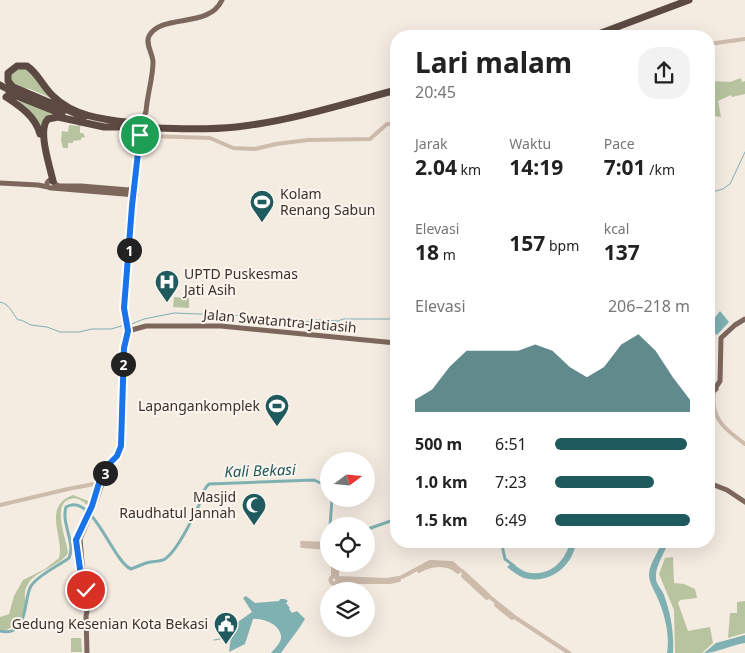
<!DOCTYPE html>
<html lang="id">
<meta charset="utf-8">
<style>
:root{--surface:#fff;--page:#f2f2f2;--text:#222;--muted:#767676;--accent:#1f5a5e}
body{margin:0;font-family:"Noto Sans",sans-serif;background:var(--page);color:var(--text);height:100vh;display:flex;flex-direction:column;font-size:19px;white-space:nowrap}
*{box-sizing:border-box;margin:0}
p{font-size:16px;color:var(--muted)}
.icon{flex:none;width:28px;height:28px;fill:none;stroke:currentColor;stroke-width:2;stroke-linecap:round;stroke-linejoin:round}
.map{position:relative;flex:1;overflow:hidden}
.side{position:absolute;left:390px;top:30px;width:325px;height:518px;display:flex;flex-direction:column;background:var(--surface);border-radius:20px;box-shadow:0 5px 20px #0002}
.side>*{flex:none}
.needle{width:32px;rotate:74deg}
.buttons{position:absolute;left:320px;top:452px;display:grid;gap:10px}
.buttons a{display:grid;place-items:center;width:55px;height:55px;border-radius:50%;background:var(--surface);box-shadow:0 5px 20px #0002;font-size:25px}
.pin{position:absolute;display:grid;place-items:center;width:42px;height:42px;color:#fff;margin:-21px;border:2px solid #fff;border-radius:50%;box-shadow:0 1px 5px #0007}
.km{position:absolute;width:25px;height:25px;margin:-12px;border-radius:50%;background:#222;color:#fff;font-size:14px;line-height:25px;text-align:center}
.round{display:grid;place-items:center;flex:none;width:52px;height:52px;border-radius:20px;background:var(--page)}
.head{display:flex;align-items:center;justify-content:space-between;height:85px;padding:0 25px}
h1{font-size:28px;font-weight:700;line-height:38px}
.metrics{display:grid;grid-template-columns:repeat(3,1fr);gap:8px;height:85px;padding:5px 25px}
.metrics div{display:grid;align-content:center}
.metrics b{font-size:21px;font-weight:700}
.metrics small{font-size:14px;font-weight:400}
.metrics p{font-size:14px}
.chart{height:140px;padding:10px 25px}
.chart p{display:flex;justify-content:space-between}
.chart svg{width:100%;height:90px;margin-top:5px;fill:var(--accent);opacity:.7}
ul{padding:0 25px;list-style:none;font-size:16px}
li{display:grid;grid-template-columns:80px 60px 1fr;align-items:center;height:38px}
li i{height:12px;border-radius:6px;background:var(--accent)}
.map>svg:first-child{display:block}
.green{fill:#b8c4a0}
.water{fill:#7fb0b2}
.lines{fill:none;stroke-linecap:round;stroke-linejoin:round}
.stream{stroke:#7fb0b2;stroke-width:1}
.river{stroke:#7fb0b2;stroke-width:3}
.minor{stroke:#cdbbac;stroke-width:4}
.major{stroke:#7d675c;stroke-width:5}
.highway{stroke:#5c4a42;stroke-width:7}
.major-bridge{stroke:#7d675c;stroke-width:5}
.highway-bridge{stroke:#5c4a42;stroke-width:7}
.route-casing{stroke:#fff;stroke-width:10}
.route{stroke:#1a73e8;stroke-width:6}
.labels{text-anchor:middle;stroke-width:4;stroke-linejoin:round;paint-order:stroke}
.poi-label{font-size:14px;fill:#3b302b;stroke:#fbf5ee;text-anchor:end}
.street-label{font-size:14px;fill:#3b302b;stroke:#fbf5ee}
.water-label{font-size:15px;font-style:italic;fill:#1f5a5e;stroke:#fbf5ee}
</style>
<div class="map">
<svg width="745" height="653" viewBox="0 0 745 653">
<rect width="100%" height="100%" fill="#f4ebe1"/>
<path class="green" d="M27,66L51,98L30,89L17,87L8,76L10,72Z
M741,78L742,82L745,81V94L732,97L731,95L718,101L721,117L709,115V108L713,104L711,105L709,89L713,87L711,81L730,82Z
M18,101H20L63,117L53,116L42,129Z
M79,124H82L80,127V133H83L85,137L81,138V140L73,141V143H68V148H63L61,140L62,131L68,132L69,125L78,126Z
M174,297L189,298V308L173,307Z
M73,495L91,502L90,508C85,503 78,496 70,499C51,505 67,540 68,553C60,566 34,572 28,584C22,593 27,601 24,610C22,620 12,629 3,631L0,630V617L9,614L14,596L23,580L45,569L59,558C65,538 41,507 73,495Z
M673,557L674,583L684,584L695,589L697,598L680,600L678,603L688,631L710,627L713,643L702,653H675L674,610L659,574L665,558Z
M745,601V633L728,638L730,613H737V602Z
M71,638H81L82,652H71Z"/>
<path class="water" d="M720,311L729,322L717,335L709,329V325Z
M570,541H576C574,566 549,585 524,578C518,576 512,571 507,567L512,563C516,566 521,570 526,572C548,578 566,562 570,541Z
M662,541H669C665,552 655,566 656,578C656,585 662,589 664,595C671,614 674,633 673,653H667C670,636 665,615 658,599C655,591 649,584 649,574C650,562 659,552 662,541Z
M246,596L255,603L279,601L280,599H285L288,601L286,603L290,608L289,609L292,613L297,611L305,619C298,631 289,641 281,653H271C275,648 282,642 281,636C280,624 263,618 253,619L245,644L229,652L231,637L221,636L225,630L222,612L235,624L252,612L243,598Z
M745,635V643C731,645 717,653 704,653L716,643Z"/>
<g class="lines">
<path class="stream" d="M709,193L723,189L730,184L745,152
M0,302C10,304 12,313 18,320H21L31,325L47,327L60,332H79L92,329H111L125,325
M129,325L144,319L174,313L275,317L305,322L316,320L338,321L343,319H391L396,322
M214,640L220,639L223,636"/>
<path class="river" d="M330,526L332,499
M366,533H369L368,529L396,519
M501,541L505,559L514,566
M0,631C30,638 23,597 31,586C38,575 58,566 69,558C76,543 61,524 66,507C92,491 112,561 131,569C136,567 141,565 146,563C152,561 160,562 165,559C178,550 192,520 199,505C202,498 202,490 209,484L314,480L327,486L329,489"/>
<path class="minor" d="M709,44L745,39
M145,138L150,136L210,138L233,148L255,149L276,144L308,140L370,139L387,124H396
M709,384L714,390C714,395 713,401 714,406C716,424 732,434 745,444
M0,505L68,489L99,483
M302,543L329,544
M302,546L329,548
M419,571C431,564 447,562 458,572
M462,571L489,596
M463,576L487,598
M330.5 580a3.5 3.5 0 1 1 7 0a3.5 3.5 0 1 1-7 0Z
M333,577V564
M337,577V564
M402,577L430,562L452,563L460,570
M337,578L387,580L399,578
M337,582H390L399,580
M491,598L516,618L569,653
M496,605L512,618"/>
<path class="major" d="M146,112C147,95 153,78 153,62C153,54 145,44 149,36C162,13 209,29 222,0
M142,145C143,137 149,135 150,128L142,121
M47 184a4 4 0 1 1 8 0a4 4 0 1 1-8 0Z
M0,183L38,185L48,187
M55,184L59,186H81L129,190L134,186
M52,188L136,195
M128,331L146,326H221L396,343
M716,387L720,381L721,338L735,325L745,319
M709,483L727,490L745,502
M87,653L86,616L90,598L83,574L80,539L94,507L109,464L118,455L121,446L124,348L128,331L124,312L128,259L134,186L142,124L146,111"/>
<path class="highway" d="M593,36L689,0
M0,85L15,93
M9,93L62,114
M6,97C21,107 35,116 40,134
M84,117L13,87L8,81V73L17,66H27C38,73 43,87 53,96C76,119 111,120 142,124
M153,128C180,129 209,130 236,127C290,121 344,104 396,90
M53,181C50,166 37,130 48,119L58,117L104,127H122"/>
<path class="major-bridge" d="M712,392L716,389"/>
<path class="highway-bridge" d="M127,128L153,131"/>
</g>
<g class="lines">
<defs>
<path id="route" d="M86,590L80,569L76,540L92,506L99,483L102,481L109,464L117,456L121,446L124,348L128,331L124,308L132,206L140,135"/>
</defs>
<use href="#route" class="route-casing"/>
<use href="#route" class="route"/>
</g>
<defs>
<symbol id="stadium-pin" viewBox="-11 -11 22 30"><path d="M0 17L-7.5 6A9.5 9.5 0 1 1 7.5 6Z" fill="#1f5a5e" stroke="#fbf5ee"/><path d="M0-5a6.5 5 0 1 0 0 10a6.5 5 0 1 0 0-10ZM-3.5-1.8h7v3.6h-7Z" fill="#fff"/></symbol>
<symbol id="hospital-pin" viewBox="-11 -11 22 30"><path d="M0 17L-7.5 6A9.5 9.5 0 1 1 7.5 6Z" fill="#1f5a5e" stroke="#fbf5ee"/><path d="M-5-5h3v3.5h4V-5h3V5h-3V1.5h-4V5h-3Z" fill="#fff"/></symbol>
<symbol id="mosque-pin" viewBox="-11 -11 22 30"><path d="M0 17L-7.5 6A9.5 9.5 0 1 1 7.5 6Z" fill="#1f5a5e" stroke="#fbf5ee"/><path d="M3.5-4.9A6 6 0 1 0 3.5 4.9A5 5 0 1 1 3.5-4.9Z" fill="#fff"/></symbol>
<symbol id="civic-pin" viewBox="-11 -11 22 30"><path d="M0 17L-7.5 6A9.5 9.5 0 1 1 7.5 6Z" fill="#1f5a5e" stroke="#fbf5ee"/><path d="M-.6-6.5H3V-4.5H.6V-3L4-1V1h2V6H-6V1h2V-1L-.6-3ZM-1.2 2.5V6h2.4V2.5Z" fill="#fff"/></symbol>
</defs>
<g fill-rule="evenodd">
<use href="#stadium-pin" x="248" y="188" width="28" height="38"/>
<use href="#hospital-pin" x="153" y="268" width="28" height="38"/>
<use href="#stadium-pin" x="263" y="392" width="28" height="38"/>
<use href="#mosque-pin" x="240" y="491" width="28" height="38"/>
<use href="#civic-pin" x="212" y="610" width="28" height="38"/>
</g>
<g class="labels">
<g class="poi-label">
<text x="280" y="199" text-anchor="start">Kolam<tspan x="280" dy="16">Renang Sabun</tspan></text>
<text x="184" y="279" text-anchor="start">UPTD Puskesmas<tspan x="184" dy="16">Jati Asih</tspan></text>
<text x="260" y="411">Lapangankomplek</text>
<text x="236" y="502">Masjid<tspan x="236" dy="16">Raudhatul Jannah</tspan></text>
<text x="208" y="629">Gedung Kesenian Kota Bekasi</text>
</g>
<g class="street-label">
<text transform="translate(280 321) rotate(5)" y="5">Jalan Swatantra-Jatiasih</text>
</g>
<g class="water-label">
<text transform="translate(260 471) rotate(-2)" y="5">Kali Bekasi</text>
</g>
</g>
</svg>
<div class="buttons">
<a><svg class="needle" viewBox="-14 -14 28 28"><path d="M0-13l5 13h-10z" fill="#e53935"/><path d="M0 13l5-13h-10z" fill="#767676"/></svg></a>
<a><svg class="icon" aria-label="locate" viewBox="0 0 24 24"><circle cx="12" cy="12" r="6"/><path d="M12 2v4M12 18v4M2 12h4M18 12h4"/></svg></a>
<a><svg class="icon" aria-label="layers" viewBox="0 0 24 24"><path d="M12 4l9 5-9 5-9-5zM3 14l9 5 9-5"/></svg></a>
</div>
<div class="pin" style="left:140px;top:135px;background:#1e9e55"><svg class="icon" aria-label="arrive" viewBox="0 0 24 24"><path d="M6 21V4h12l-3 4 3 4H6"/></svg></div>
<div class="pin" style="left:86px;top:590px;background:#d93025"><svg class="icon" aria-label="check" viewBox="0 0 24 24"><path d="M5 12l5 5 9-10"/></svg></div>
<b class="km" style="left:129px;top:250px">1</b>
<b class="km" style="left:123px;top:364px">2</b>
<b class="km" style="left:105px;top:473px">3</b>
<section class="side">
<div class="head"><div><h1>Lari malam</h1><p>20:45</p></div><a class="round"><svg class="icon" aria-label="share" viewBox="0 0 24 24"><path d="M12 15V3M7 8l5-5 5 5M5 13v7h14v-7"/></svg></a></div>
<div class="metrics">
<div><p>Jarak</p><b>2.04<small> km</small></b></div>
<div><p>Waktu</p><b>14:19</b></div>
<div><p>Pace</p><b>7:01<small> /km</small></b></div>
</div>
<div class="metrics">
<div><p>Elevasi</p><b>18<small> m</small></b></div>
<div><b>157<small> bpm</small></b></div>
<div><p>kcal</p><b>137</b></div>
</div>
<div class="chart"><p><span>Elevasi</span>206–218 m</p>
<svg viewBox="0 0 160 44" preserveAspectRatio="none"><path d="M0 44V38L10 33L20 22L30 14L40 14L50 14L60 14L70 11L80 14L90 22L100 27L110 22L120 11L130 6L140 14L150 27L160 38V44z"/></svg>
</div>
<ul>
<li><b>500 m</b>6:51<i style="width:98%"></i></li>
<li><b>1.0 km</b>7:23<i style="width:73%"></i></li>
<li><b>1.5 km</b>6:49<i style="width:100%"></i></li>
</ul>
</section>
</div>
